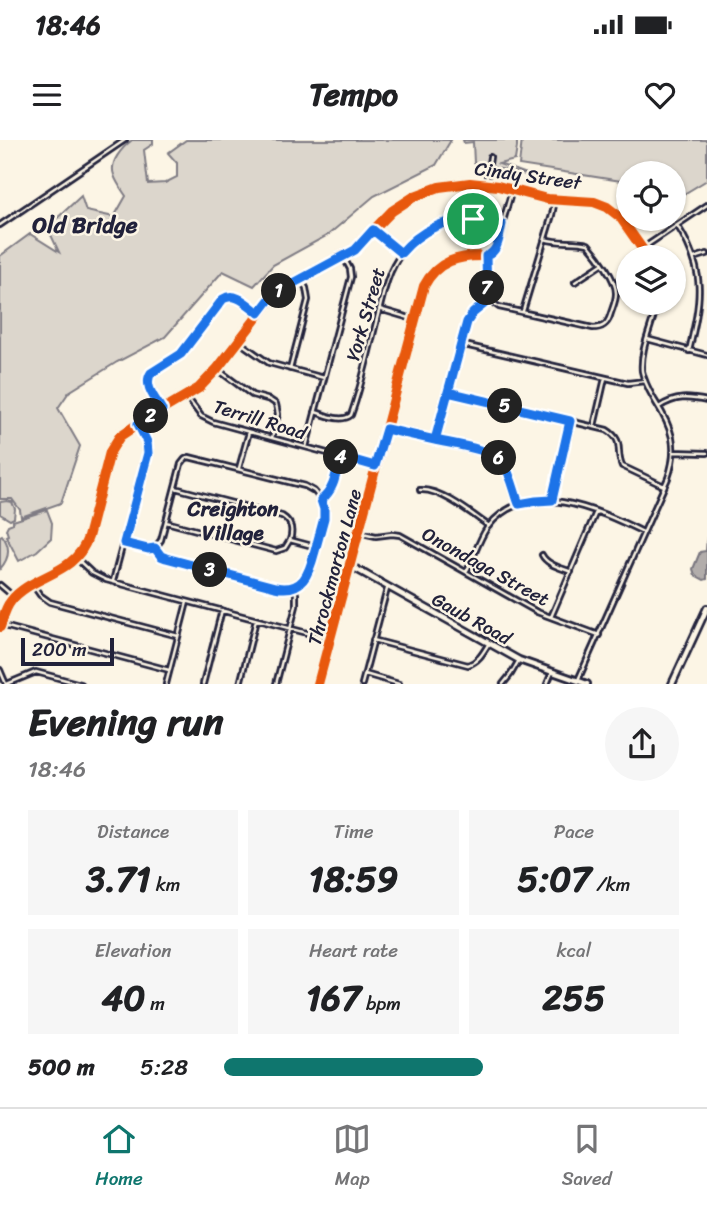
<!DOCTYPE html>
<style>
:root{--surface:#fff;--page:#f6f6f6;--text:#202124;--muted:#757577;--line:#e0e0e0;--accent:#0f766e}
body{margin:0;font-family:Sriracha,sans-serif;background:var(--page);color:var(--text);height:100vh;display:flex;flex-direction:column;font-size:26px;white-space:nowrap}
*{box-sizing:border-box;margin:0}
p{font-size:23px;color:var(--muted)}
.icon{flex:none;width:38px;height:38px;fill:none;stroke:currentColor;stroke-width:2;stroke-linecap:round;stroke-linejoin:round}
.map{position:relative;height:544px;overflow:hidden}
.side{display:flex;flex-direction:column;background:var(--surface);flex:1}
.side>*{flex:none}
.buttons{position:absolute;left:616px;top:21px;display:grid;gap:14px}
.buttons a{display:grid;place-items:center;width:70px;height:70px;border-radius:50%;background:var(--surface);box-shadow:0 2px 5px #0004;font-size:35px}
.scale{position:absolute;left:21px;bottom:18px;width:93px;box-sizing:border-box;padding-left:7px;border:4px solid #22223b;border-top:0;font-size:19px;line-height:24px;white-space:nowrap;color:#22223b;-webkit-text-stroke:5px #fcf5e5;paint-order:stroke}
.pin{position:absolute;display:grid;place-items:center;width:60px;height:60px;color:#fff;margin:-30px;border:4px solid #fff;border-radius:50%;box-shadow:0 2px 7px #0007}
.km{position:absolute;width:35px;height:35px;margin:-18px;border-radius:50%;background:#222;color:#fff;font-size:19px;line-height:35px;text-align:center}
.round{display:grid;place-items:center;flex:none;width:74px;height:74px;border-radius:37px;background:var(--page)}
.head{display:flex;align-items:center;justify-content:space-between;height:119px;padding:0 28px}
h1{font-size:38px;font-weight:700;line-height:52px}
.metrics{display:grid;grid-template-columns:repeat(3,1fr);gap:10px;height:119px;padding:7px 28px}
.metrics div{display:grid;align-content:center;border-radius:0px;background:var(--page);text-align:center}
.metrics b{font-size:35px;font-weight:700}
.metrics small{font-size:19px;font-weight:400}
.metrics p{font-size:19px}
ul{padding:0 28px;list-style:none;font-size:23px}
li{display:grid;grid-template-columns:112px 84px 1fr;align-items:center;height:52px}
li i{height:18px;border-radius:9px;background:var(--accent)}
.status{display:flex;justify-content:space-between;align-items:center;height:49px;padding:0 35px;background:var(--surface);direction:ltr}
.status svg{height:19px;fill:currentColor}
header{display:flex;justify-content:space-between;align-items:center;height:91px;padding:0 28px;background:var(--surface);font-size:32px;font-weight:700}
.tabs{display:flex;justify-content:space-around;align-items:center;height:98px;border-top:2px solid var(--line);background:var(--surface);font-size:19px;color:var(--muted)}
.tabs a{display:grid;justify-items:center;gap:4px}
.tabs .active{color:var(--accent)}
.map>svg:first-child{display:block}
.green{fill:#dcd6cc;stroke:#7f7c84;stroke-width:2}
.water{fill:#b2adab;stroke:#78757e;stroke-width:2}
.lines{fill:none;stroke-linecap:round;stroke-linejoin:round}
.street-casing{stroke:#22223b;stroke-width:8}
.secondary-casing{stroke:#22223b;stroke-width:10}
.street{stroke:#fcf5e5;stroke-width:2.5}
.secondary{stroke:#fcf5e5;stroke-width:4.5}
.cycleway-casing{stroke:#fcf5e5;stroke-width:15}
.cycleway{stroke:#e8590c;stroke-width:10}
.route-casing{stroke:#fff;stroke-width:14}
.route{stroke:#1a73e8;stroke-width:9}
.labels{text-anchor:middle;stroke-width:5;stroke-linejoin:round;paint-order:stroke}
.street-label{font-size:19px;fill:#22223b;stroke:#fcf5e5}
.neighbourhood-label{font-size:21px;font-weight:bold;fill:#22223b;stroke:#fcf5e5}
.quarter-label{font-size:23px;font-weight:bold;fill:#22223b;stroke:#fcf5e5}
</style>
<div class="status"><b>18:46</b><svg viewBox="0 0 49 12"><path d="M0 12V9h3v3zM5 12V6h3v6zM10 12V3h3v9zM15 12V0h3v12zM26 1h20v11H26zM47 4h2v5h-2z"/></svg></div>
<header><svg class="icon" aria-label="menu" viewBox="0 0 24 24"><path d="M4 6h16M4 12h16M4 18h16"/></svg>Tempo<svg class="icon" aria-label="heart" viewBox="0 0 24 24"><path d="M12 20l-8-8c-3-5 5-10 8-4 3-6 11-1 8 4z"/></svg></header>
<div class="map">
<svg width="707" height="544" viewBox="0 0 707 544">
<rect width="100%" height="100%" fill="#fcf5e5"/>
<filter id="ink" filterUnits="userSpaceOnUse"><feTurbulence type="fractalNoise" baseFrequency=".0143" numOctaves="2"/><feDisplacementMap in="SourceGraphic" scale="14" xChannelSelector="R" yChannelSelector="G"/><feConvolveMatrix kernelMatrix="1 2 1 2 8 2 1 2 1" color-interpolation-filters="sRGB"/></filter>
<g filter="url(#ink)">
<path class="green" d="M132,0H153V4L144,10L148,44L165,43L177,37V23L168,13L186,0H451L436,25L374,56L328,95L273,125L254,146L223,131L165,197L117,222L69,252L58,268L80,306L61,363L21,377L20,370L12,359H0V116L30,94L59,112L51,95L54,81L81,56L86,71L114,77L126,56C122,50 116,42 114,35C109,22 122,8 132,0Z
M463,0H517V7L515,20L499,24L535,37L474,23L473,2L464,3Z
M522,0H707V40L674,60V33H628V50L621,41L519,25Z
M7,361L12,362L15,369L14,378L10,380L0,374V362Z
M47,370L52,383L51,398L37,411L19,421L6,396L8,395L6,389L8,385L13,383V381Z
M2,395C11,407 10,418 0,429V396Z"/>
<path class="water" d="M707,396V439L704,440L695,435L693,429L700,412L706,411Z"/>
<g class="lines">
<defs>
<path id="street" d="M486,44L490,17
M512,50L495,109L491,114L486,116V150L489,160L499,167L593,188C602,188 607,185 610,176C612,169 616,161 616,154C617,140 597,114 588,104C574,100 559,104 545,99
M0,85L125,0
M677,85C707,132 701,159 689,211
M373,90L400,112
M643,108L707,65
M694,118L707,114
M575,142L602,124
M379,169L413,179
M523,171L552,75L555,60
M647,199L707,215
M238,201L269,223L324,238
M460,204L628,243L645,241
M217,229L252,255L270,260L276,264L278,274L272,298
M290,229L308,160L306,148L301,139
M448,252L607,290C625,301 615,311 622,326L664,346
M186,256L201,276L213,282L375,326
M659,267C676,256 688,257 707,261
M162,270L148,244L149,234L181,214L223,159C236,151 248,165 259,173
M315,272C327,275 341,283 351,275C363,242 370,205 379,171C383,155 386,139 394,125C415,85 460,73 501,84
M594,286L605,238
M385,289L495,315C510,327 513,347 519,364
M435,300L467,182L473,173L489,160
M306,307L351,137L350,129L343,116
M673,312L707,313
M189,317L305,346L314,351L319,357L324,369V378L311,428L306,438L301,443L289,448H279L166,419L161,416L155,408L161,400L181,324L185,319Z
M239,328L249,292
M175,348L282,376C292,382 293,390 290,400
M420,350C440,348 472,374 489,386
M321,360C335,350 336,332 340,316
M553,360L570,281
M166,382L276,411L285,408L290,400
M358,392L376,396L392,394L400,395L537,472L599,495
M290,400L316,407
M124,403L148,409L155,408
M542,415C547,425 562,428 571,432
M76,418L92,433L106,440L330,499
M466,432C474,418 478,401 487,388C526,336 598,370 643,392
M113,441L147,313V302L138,284
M0,445L14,457
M33,445L40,455L50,462L178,496
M551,477L596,372
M0,485L169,530
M0,487C3,478 5,468 11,461C32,434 75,436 88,397L110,312L120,296L138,284L199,248L217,229L275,154L354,110L392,71L415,56L439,47L470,43L498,46L547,59L594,62L607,67L620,77L648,117
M373,500L468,525C479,521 483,513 489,503
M0,530L6,544
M365,534L399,544
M578,540L668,338C679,306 672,288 655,261C650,252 644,242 642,231C640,208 653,185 657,163
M7,544L36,532L81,544
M166,544L187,462
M203,544L222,470
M240,544L256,480
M276,544L296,466V454L294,447
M362,544L387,449
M503,544L511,534L519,520
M547,544L552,532"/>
<path id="secondary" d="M349,425L519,520L587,544
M318,544L424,146C437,121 459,115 486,116
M672,544L707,468"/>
</defs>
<use href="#street" class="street-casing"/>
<use href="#secondary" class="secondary-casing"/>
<use href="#street" class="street"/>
<use href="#secondary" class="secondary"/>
<defs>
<path id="cycleway" d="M0,487C3,478 5,468 11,461C32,434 75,436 88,397L110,312L120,296L138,284L199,248L217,229L275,154L354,110L392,71L415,56L439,47L470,43L498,46L547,59L594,62L607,67L620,77L648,117
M318,544L424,146C437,121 459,115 486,116"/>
</defs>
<use href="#cycleway" class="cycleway-casing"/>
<use href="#cycleway" class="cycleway"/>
</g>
</g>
<g class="lines" filter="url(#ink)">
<defs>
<path id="route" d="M473,79C444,79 420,91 401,113L373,90L355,110L279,151L272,156L259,173C248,165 236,151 223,159L181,214L151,233C143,245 155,258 162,270L138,284L147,302L148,313L124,403L148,409L155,408L161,416L166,418L275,447C303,453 309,434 315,411C318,400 321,389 324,378V369L321,360C335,350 336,332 340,316L375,326L386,289L435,300L448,252L570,281L552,360L536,361L519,364C514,351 511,334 503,323C493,309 452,304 435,300L467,182L473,173L489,160L487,156L486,116C499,112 499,96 502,84L473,79"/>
</defs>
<use href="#route" class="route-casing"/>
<use href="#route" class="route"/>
</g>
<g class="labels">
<g class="street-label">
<text transform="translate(528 35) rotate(8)" y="7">Cindy Street</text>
<text transform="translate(365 174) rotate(-74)" y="7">York Street</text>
<text transform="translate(260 279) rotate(17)" y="7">Terrill Road</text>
<text transform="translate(486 426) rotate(29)" y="7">Onondaga Street</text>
<text transform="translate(334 427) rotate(-75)" y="7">Throckmorton Lane</text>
<text transform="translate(472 478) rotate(29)" y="7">Gaub Road</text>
</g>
<g class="neighbourhood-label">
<text x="233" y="376">Creighton<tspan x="233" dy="24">Village</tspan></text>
</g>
<g class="quarter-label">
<text x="85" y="93">Old Bridge</text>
</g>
</g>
</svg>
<div class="buttons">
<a><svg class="icon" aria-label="locate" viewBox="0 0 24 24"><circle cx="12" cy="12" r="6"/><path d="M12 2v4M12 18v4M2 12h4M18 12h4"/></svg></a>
<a><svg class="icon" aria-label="layers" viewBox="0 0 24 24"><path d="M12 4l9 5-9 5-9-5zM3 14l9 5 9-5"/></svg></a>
</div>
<div class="scale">200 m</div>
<div class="pin" style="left:473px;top:79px;background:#1e9e55"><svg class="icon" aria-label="arrive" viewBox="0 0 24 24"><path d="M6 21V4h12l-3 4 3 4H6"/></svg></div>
<b class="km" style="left:279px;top:151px">1</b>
<b class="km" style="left:151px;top:276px">2</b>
<b class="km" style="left:210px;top:430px">3</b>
<b class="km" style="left:341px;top:317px">4</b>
<b class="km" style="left:505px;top:266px">5</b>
<b class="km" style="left:499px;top:318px">6</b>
<b class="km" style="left:487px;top:148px">7</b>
</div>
<section class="side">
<div class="head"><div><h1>Evening run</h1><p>18:46</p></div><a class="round"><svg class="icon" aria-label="share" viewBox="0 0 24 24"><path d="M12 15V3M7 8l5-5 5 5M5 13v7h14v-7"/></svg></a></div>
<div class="metrics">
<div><p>Distance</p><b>3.71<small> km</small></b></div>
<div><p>Time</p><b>18:59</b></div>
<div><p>Pace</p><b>5:07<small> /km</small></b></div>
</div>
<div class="metrics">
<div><p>Elevation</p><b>40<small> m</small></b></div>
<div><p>Heart rate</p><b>167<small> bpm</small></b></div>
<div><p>kcal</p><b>255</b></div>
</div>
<ul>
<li><b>500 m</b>5:28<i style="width:57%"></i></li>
</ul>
</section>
<nav class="tabs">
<a class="active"><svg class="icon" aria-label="home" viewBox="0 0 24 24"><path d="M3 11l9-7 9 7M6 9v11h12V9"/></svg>Home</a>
<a><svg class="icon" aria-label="map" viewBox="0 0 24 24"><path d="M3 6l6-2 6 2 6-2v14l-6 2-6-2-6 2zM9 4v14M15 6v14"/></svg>Map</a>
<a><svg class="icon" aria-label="saved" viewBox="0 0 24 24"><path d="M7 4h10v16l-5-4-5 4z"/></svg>Saved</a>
</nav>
